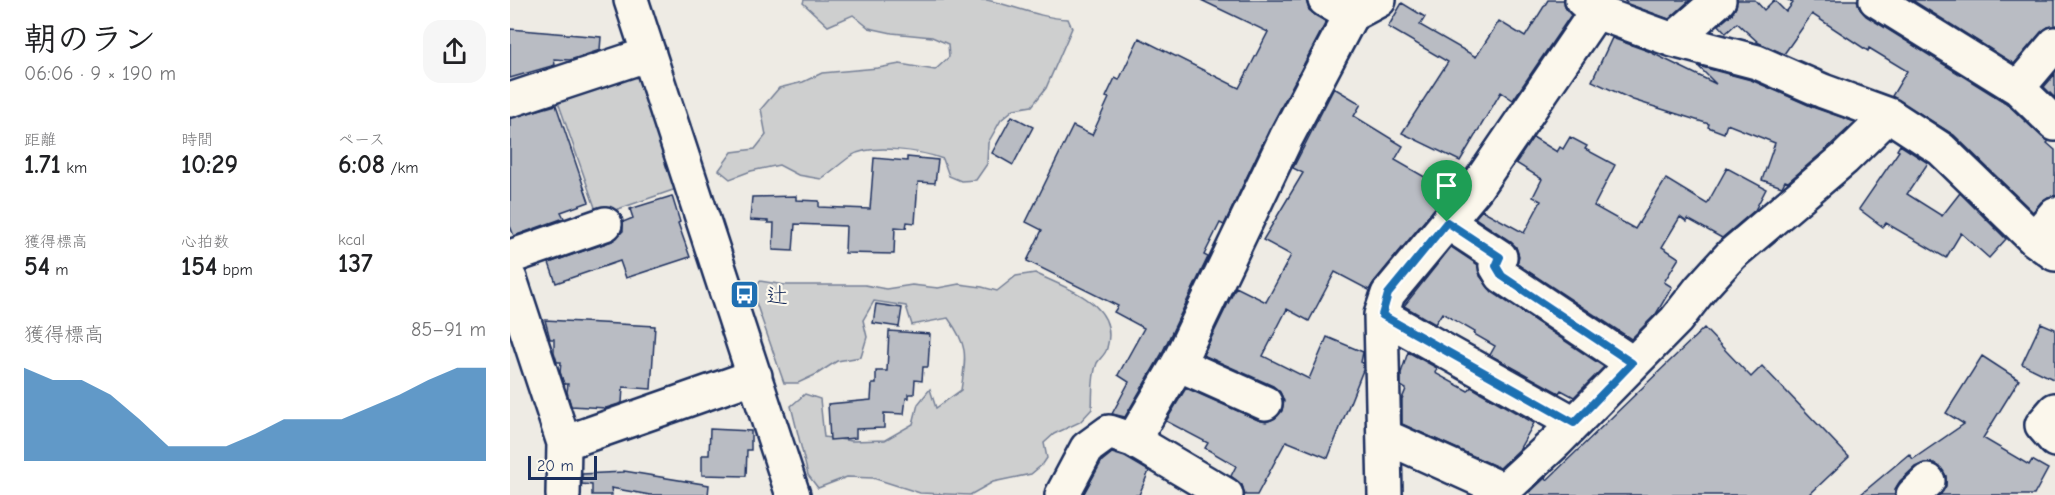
<!DOCTYPE html>
<html lang="ja">
<meta charset="utf-8">
<style>
:root{--surface:#fff;--page:#f6f6f6;--text:#202124;--muted:#757577;--accent:#1f6fb2}
body{margin:0;font-family:"Comic Neue","Klee One",sans-serif;background:var(--page);color:var(--text);height:100vh;display:flex;flex-direction:column;font-size:22px;white-space:nowrap}
*{box-sizing:border-box;margin:0}
p{font-size:20px;color:var(--muted)}
.icon{flex:none;width:33px;height:33px;fill:none;stroke:currentColor;stroke-width:2;stroke-linecap:round;stroke-linejoin:round}
.map{position:relative;flex:1;overflow:hidden}
.panel{display:flex;flex-direction:column;background:var(--surface);width:510px}
.panel>*{flex:none}
.scale{position:absolute;left:18px;bottom:15px;width:69px;box-sizing:border-box;padding-left:6px;border:3px solid #1b2f5e;border-top:0;font-size:16px;line-height:21px;white-space:nowrap;color:#1b2f5e;-webkit-text-stroke:4px #fbf7ec;paint-order:stroke}
.pin{position:absolute;display:grid;place-items:center;width:51px;height:51px;color:#fff;margin:-62px -26px;border-radius:50% 50% 50% 0;rotate:-45deg;box-shadow:0 0 6px #0007}
.pin .icon{rotate:45deg}
.round{display:grid;place-items:center;flex:none;width:63px;height:63px;border-radius:18px;background:var(--page)}
.overview{display:flex;align-items:center;justify-content:space-between;height:102px;padding:0 24px}
h1{font-size:33px;font-weight:700;line-height:45px}
.metrics{display:grid;grid-template-columns:repeat(3,1fr);gap:9px;height:102px;padding:6px 24px}
.metrics div{display:grid;align-content:center}
.metrics b{font-size:26px;font-weight:700}
.metrics small{font-size:16px;font-weight:400}
.metrics p{font-size:16px}
.chart{height:168px;padding:12px 24px}
.chart p{display:flex;justify-content:space-between}
.chart svg{width:100%;height:108px;margin-top:6px;fill:var(--accent);opacity:.7}
main{display:flex;flex:1;min-height:0}
.map>svg:first-child{display:block}
.green{fill:#cecfcf;stroke:#747f96;stroke-width:1.5}
.building{fill:#b9bcc3;stroke:#1b2f5e;stroke-width:1.5}
.lines{fill:none;stroke-linecap:round;stroke-linejoin:round}
.minor-casing{stroke:#1b2f5e;stroke-width:38}
.minor{stroke:#fbf7ec;stroke-width:33}
.route-casing{stroke:#fff;stroke-width:12}
.route{stroke:#1f6fb2;stroke-width:8}
.labels{text-anchor:middle;stroke-width:4.5;stroke-linejoin:round;paint-order:stroke}
.poi-label{font-size:22px;fill:#1b2f5e;stroke:#fbf7ec;text-anchor:start}
</style>
<main>
<section class="panel">
<div class="overview"><div><h1>朝のラン</h1><p>06:06 · 9 × 190 m</p></div><a class="round"><svg class="icon" aria-label="share" viewBox="0 0 24 24"><path d="M12 15V3M7 8l5-5 5 5M5 13v7h14v-7"/></svg></a></div>
<div class="metrics">
<div><p>距離</p><b>1.71<small> km</small></b></div>
<div><p>時間</p><b>10:29</b></div>
<div><p>ペース</p><b>6:08<small> /km</small></b></div>
</div>
<div class="metrics">
<div><p>獲得標高</p><b>54<small> m</small></b></div>
<div><p>心拍数</p><b>154<small> bpm</small></b></div>
<div><p>kcal</p><b>137</b></div>
</div>
<div class="chart"><p><span>獲得標高</span>85–91 m</p>
<svg viewBox="0 0 160 44" preserveAspectRatio="none"><path d="M0 44V6L10 11L20 11L30 17L40 27L50 38L60 38L70 38L80 33L90 27L100 27L110 27L120 22L130 17L140 11L150 6L160 6V44z"/></svg>
</div>
</section>
<div class="map">
<svg width="1545" height="495" viewBox="0 0 1545 495">
<rect width="100%" height="100%" fill="#eeebe4"/>
<filter id="ink" filterUnits="userSpaceOnUse"><feTurbulence type="fractalNoise" baseFrequency=".0167" numOctaves="2"/><feDisplacementMap in="SourceGraphic" scale="12" xChannelSelector="R" yChannelSelector="G"/><feConvolveMatrix kernelMatrix="1 2 1 2 8 2 1 2 1" color-interpolation-filters="sRGB"/></filter>
<g filter="url(#ink)">
<path class="green" d="M294,0H477C504,6 530,18 558,19L562,28L536,88L522,106L504,109L491,120L478,143L477,164L466,180L451,181L439,176L433,159C412,151 361,143 341,156C331,163 321,172 311,179L288,175L269,165L241,171L220,179L209,170L222,152L245,149L256,135L251,109L269,88L293,82L312,73L368,68L390,64L425,70L439,57L438,44L422,37L382,33L359,28L343,15L318,26L293,3Z
M126,72L166,189L88,216L47,99Z
M525,273C556,289 610,303 597,348C596,354 590,358 587,363C581,377 583,395 582,409L570,422L544,434L534,443L537,458L533,464L521,474L483,482L460,495L410,493L363,478L337,477L308,488L298,475L281,406L295,394L310,399L314,437L342,441L375,440L403,424L408,404L420,389L426,408L451,390C456,356 459,347 438,318L402,325L396,306L364,301L353,320L357,337L351,357L327,361L307,374L288,383H274L243,294L250,281L275,285H355L376,289L402,285L428,288L449,284L472,287L487,291L506,276Z"/>
<path class="building" d="M691,0H796L799,10L816,22L759,130L714,225L710,223L694,255L698,257L651,355L615,417L602,414L619,382L608,375L634,328L604,312L608,306L517,261L532,230L516,222L563,126L582,135L599,98L596,97L605,78L609,80L629,38L729,88L758,32Z
M1038,0H1054L1055,7L1061,15L1003,100L991,92L950,161L892,133L938,62L878,27L892,3L915,17L910,25L966,57L989,21L1015,37Z
M1114,0H1180L1159,19L1118,4Z
M1227,0H1245L1254,10L1264,0L1276,12L1283,3L1278,0H1347L1350,9L1356,16L1496,103L1532,137L1539,141L1537,143L1545,150V196L1538,197L1531,202L1523,212L1444,135L1382,96L1397,71L1359,48L1358,51L1302,14L1274,54L1249,43L1227,23L1216,33L1209,25L1222,14L1226,7Z
M1402,0H1545V26L1538,27L1531,32L1504,64Z
M0,29L91,37L90,50L60,60L44,59L45,65L0,78Z
M1102,38L1138,51L1206,84L1188,66L1241,80L1305,108L1345,122L1314,151L1278,182L1275,181L1272,187L1252,180L1265,143L1217,124L1214,133L1198,127L1199,124L1123,100L1082,81Z
M1545,74V98L1534,87Z
M824,88L851,104L844,116L893,146L885,160L939,191L864,282L859,290L825,272L799,321L777,309L753,356L799,379L817,337L853,352L851,362L853,363V370L818,458L776,441L747,495H735L732,485L721,476L726,466L695,448L698,443L656,421L676,388L748,420L756,422L765,418L772,411L774,401L770,392L763,386L693,355L726,287L756,302L781,255L753,240L793,173L783,168Z
M46,105L79,202L51,212L54,218L4,236L0,226V118Z
M502,116L523,127L503,165L482,153Z
M1023,137L1047,152L1050,147L1053,149L1060,137L1077,146L1075,149L1105,165L1084,206L1125,229L1156,179L1197,204L1217,168L1256,189L1245,210L1212,238L1178,219L1177,222L1170,217L1152,247L1169,258L1154,282L1162,287L1146,314L1121,339L1007,264L1009,256L1006,247L1000,241L965,218L972,210L1014,233L1031,201L1023,197L1032,179L1006,163Z
M1390,145L1418,163L1397,194L1432,216L1450,193L1496,239L1479,258L1451,233L1436,258L1376,223L1373,227L1349,209L1389,151L1387,150Z
M397,157L428,160L425,183L408,182L405,223L397,222L396,228L385,227L384,254L335,253L336,226L285,224L283,251L263,250L264,223H258V221L240,220L242,197L286,196V200L309,201V207L360,209L364,158L397,161Z
M162,196L170,222L168,223L180,257L116,278L110,261L46,283L39,263L102,241L113,231V222L123,218L120,209Z
M941,247L968,265L970,276L982,292L1094,367L1064,397L1051,390L1049,393L980,355L985,346L964,334L965,332L932,313L925,324L894,306Z
M366,304L392,308L389,327L363,323Z
M35,320L145,326L141,389L113,387L112,403L96,408L61,406L57,392L58,384H54L50,372L51,362H47L44,352V339H40Z
M1531,323L1545,329V380L1512,364Z
M1194,328L1241,377L1252,366L1339,457L1299,495H1021L1020,492L1035,478L1037,480Z
M379,331L420,334L418,367H413L412,381L405,380L404,394H399V398H396L394,414L374,413V428L346,429V438L320,440L318,404L361,400L362,384H366V371H377Z
M898,352L927,368L925,373L958,391L961,387L1024,423L1010,448H1011L990,468L892,424V399L896,389L891,386V373Z
M1472,356L1509,380L1473,438L1519,465L1522,460L1538,469L1524,495H1430L1436,486V476L1431,468L1424,463H1414L1405,467L1390,481L1385,489V495H1350L1399,454L1403,459L1454,424L1436,413Z
M200,429L241,431V450H237L236,476L192,475V455H199Z
M602,453L615,457L639,471L629,495H573L592,461Z
M114,471L199,485L198,495H140L101,488L102,495H82V485L72,484V474L114,472Z"/>
<g class="lines">
<defs>
<path id="minor" d="M121,0L283,495
M815,0L841,15
M1072,0L1086,12L1163,40L1247,62L1313,91L1379,115L1431,149L1524,239L1545,254
M1366,0L1508,88L1545,124
M1163,40L1209,0
M1508,88L1545,44
M0,100L139,54
M937,222L990,257L986,266L992,276L1122,363
M1524,239L1545,214
M0,257L95,224
M0,279L54,443L53,495
M871,315L1064,423
M668,364L755,403
M1545,410L1532,425L1545,440
M874,436L994,490L1046,442L1166,320L1191,288L1222,254L1334,159L1379,115
M623,440L668,364L776,138L841,15L869,0
M54,443L245,376
M552,495L577,448L599,432L623,440L716,495
M875,495L871,315L878,294L966,188L1086,12
M1403,495L1418,481"/>
</defs>
<use href="#minor" class="minor-casing"/>
<use href="#minor" class="minor"/>
</g>
</g>
<g class="lines" filter="url(#ink)">
<defs>
<path id="route" d="M937,222L990,257L986,266L992,276L1122,363L1064,423L872,315L878,294Z"/>
</defs>
<use href="#route" class="route-casing"/>
<use href="#route" class="route"/>
</g>
<defs>
<symbol id="bus-square" viewBox="-11 -11 22 22"><rect x="-9" y="-9" width="18" height="18" rx="4" fill="#1f6fb2" stroke="#fbf7ec"/><path d="M-5-6H5V4H4V6H2V4H-2V6H-4V4H-5ZM-3.5-4V0h7V-4ZM-3.5 1.2v1.5H-2V1.2ZM2 1.2v1.5H3.5V1.2Z" fill="#fff"/></symbol>
</defs>
<g fill-rule="evenodd">
<use href="#bus-square" x="218" y="278" width="33" height="33"/>
</g>
<g class="labels">
<g class="poi-label">
<text x="256" y="303">辻</text>
</g>
</g>
</svg>
<div class="scale">20 m</div>
<div class="pin" style="left:937px;top:222px;background:#1e9e55"><svg class="icon" aria-label="arrive" viewBox="0 0 24 24"><path d="M6 21V4h12l-3 4 3 4H6"/></svg></div>
</div>
</main>
